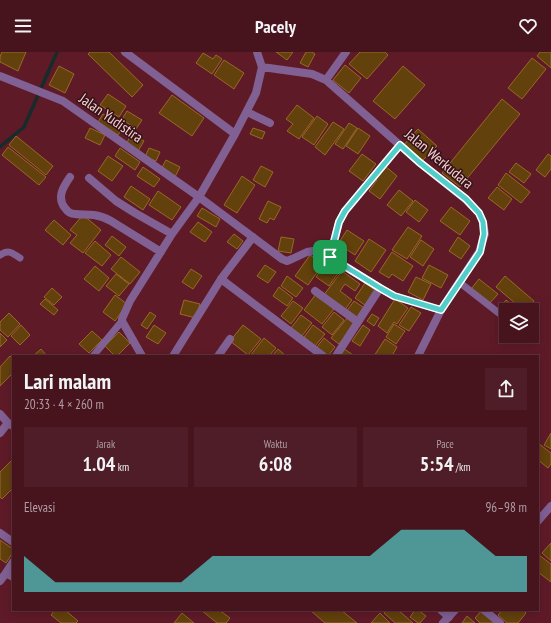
<!DOCTYPE html>
<html lang="id">
<meta charset="utf-8">
<style>
:root{--surface:#47141e;--page:#4e1d27;--text:#f1f3f6;--muted:#b09ea4;--line:#5f333c;--accent:#53cdca}
body{margin:0;font-family:"PT Sans Narrow",sans-serif;background:var(--page);color:var(--text);height:100vh;display:flex;flex-direction:column;font-size:15px;white-space:nowrap}
*{box-sizing:border-box;margin:0}
p{font-size:13px;color:var(--muted)}
.icon{flex:none;width:22px;height:22px;fill:none;stroke:currentColor;stroke-width:2;stroke-linecap:round;stroke-linejoin:round}
.map{position:relative;flex:1;overflow:hidden}
.details{position:absolute;left:12px;top:303px;width:527px;height:256px;display:flex;flex-direction:column;background:var(--surface);border-radius:0px;box-shadow:0 2px 10px #0003,0 0 0 1px var(--line)}
.details>*{flex:none}
.fabs{position:absolute;left:499px;top:251px;display:grid;gap:8px}
.fabs a{display:grid;place-items:center;width:40px;height:40px;border-radius:0px;background:var(--surface);box-shadow:0 2px 10px #0003,0 0 0 1px var(--line);font-size:20px}
.pin{position:absolute;display:grid;place-items:center;width:34px;height:34px;color:#fff;margin:-17px;border-radius:8px;box-shadow:0 2px 6px #0006}
.round{display:grid;place-items:center;flex:none;width:42px;height:42px;border-radius:0px;background:var(--page)}
.head{display:flex;align-items:center;justify-content:space-between;height:68px;padding:0 12px}
h1{font-size:22px;font-weight:700;line-height:30px}
.metrics{display:grid;grid-template-columns:repeat(3,1fr);gap:6px;height:68px;padding:4px 12px}
.metrics div{display:grid;align-content:center;border-radius:0px;background:var(--page);text-align:center}
.metrics b{font-size:20px;font-weight:700}
.metrics small{font-size:11px;font-weight:400}
.metrics p{font-size:11px}
.chart{height:112px;padding:8px 12px}
.chart p{display:flex;justify-content:space-between}
.chart svg{width:100%;height:72px;margin-top:4px;fill:var(--accent);opacity:.7}
header{display:flex;justify-content:space-between;align-items:center;height:52px;padding:0 12px;background:var(--surface);font-size:18px;font-weight:700}
.map>svg:first-child{display:block}
.lines{fill:none;stroke-linecap:round;stroke-linejoin:round}
.stream{stroke:#162b2a;stroke-width:3.5}
.building{fill:#63410c;stroke:#976926}
.service{stroke:#816094;stroke-width:7}
.minor{stroke:#816094;stroke-width:8}
.tertiary{stroke:#816094;stroke-width:8}
.route-casing{stroke:#fff;stroke-width:8}
.route{stroke:#53cdca;stroke-width:5}
.labels{text-anchor:middle;stroke-width:3;stroke-linejoin:round;paint-order:stroke}
.street-label{font-size:15px;fill:#faced1;stroke:#321317}
</style>
<header><svg class="icon" aria-label="menu" viewBox="0 0 24 24"><path d="M4 6h16M4 12h16M4 18h16"/></svg>Pacely<svg class="icon" aria-label="heart" viewBox="0 0 24 24"><path d="M12 20l-8-8c-3-5 5-10 8-4 3-6 11-1 8 4z"/></svg></header>
<div class="map">
<svg width="551" height="571" viewBox="0 0 551 571">
<rect width="100%" height="100%" fill="#5f1a28"/>
<g class="lines">
<path class="stream" d="M0,95L24,75L57,0"/>
</g>
<path class="building" d="M2,0H26L18,19L0,10V5Z
M90,0H109L143,33L132,45L88,2Z
M276,0H293L287,8Z
M306,0H312L315,2L308,15L300,11Z
M360,0H385L388,3L367,27L349,12Z
M540,0H551V16L537,4Z
M203,1L213,7L216,3L222,7L212,22L196,11Z
M532,6L546,17L522,47L508,36Z
M224,8L244,21L234,37L214,23Z
M345,13L361,26L349,41L333,28Z
M59,14L74,22L65,41L49,33Z
M403,14L425,33L395,67L373,49Z
M108,42L126,54L119,65L100,53Z
M172,43L204,66L192,84L159,61Z
M502,47L520,62L460,135L442,121Z
M297,53L314,66L299,87L287,79L293,72L286,67Z
M127,59L142,68L136,77L122,67Z
M103,62L123,76L118,83L98,70Z
M317,64L328,72L314,93L302,85Z
M333,70L344,77L325,103L315,95Z
M349,71L357,76L343,97L335,92Z
M90,76L105,83L100,93L85,86Z
M253,76L265,80L262,87L250,82Z
M358,76L370,84L358,102L346,94Z
M418,77L437,94L421,110L403,94Z
M131,83L144,89L138,99L126,92Z
M16,84L53,114L46,123L9,93Z
M8,95L46,125L39,133L2,103Z
M120,96L140,110L135,118L115,104Z
M149,96L160,100L156,109L145,105Z
M362,102L376,112L363,129L349,119Z
M548,102L551,104V117L545,125L536,118Z
M108,104L123,114L112,129L98,119Z
M166,108L180,115L175,125L161,117Z
M516,111L531,122L524,131L509,120Z
M261,114L273,120L265,135L253,128Z
M385,114L397,124L380,147L369,139L377,128L376,127Z
M143,115L160,127L154,135L137,124Z
M506,121L530,140L521,151L498,133Z
M242,124L255,133L237,161L224,153Z
M131,134L150,147L143,158L124,145Z
M497,135L512,147L504,158L488,146Z
M399,138L413,149L401,164L387,153Z
M158,139L181,155L172,168L149,153Z
M415,148L428,158L419,170L406,160Z
M268,149L281,155L274,168L270,166L267,171L259,167Z
M451,155L470,169L460,183L440,169Z
M202,156L220,167L216,175L197,164Z
M83,163L101,178L83,201L70,191L77,183L70,178Z
M54,168L71,183L63,193L45,178Z
M198,170L212,180L205,190L190,180Z
M408,175L422,184L407,207L392,198Z
M347,178L364,189L355,203L338,192Z
M234,182L243,189L237,197L227,190Z
M112,184L126,195L119,204L105,193Z
M281,185L294,187L291,201L278,199Z
M458,185L470,194L461,207L449,199Z
M369,187L386,198L371,220L355,209Z
M421,188L434,197L423,214L410,205Z
M95,189L111,203L102,214L85,201Z
M392,200L413,214L403,229L392,222L389,226L379,220Z
M310,203L323,212L308,233L295,224Z
M121,205L140,220L130,232L111,217Z
M326,211L339,220L329,234L316,225Z
M265,213L276,220L268,231L257,224Z
M429,213L448,223L441,236L422,226Z
M95,214L109,226L99,239L84,227Z
M191,217L202,224L193,237L182,230Z
M342,219L360,232L355,239L345,232L340,239L352,248L344,259L323,244Z
M116,222L129,232L119,244L106,234Z
M287,224L303,236L296,245L281,234Z
M505,224L534,249L527,258H523L496,235Z
M416,225L431,232L423,248L408,240Z
M479,227L498,242L489,252L471,237Z
M365,231L376,239L366,254L355,246Z
M279,235L293,246L287,254L273,244Z
M52,236L62,245L54,253L44,245Z
M316,242L334,257L322,272L304,258Z
M115,243L127,252L115,269L103,260Z
M45,247L58,258L54,263L40,252Z
M395,247L408,256L397,272L394,270L387,281L378,274Z
M184,248L200,252L196,266L180,262Z
M506,248L519,258H506V259L501,255Z
M293,249L303,256L291,272L281,264Z
M354,249L366,257L358,268L346,260Z
M411,255L421,261L409,279L399,273Z
M150,260L156,264L147,277L141,273Z
M334,260L344,268L332,283L322,275Z
M9,261L20,272L8,285L0,278V270Z
M372,262L379,266L374,274L367,269Z
M301,263L312,271L302,284L291,276Z
M347,266L355,272L339,292L331,286Z
M394,272L405,279L396,292L386,285Z
M21,273L30,283L20,293L11,284Z
M154,273L166,281L158,292L146,285Z
M243,273L261,287L248,303L230,289Z
M313,273L325,282L315,294L304,285Z
M363,273L370,278L360,294L352,289Z
M92,279L102,288L89,301L79,292Z
M119,280L130,291L117,304H115L105,294Z
M0,281L7,288L0,295Z
M264,286L276,296L269,304H250Z
M324,286L335,295L328,304L316,296Z
M385,287L397,295L393,302L396,304H374Z
M343,296L353,303V304H337Z
M41,297L47,304H33Z
M278,297L286,304H272Z
M10,304L13,306V321L0,334V315Z
M551,381V397L544,393Z
M538,391L551,401V412L548,416L538,408Z
M11,409L13,411V436L2,447L0,445V420Z
M0,488L13,497V500L6,511L0,507Z
M551,491V509L542,501Z
M539,503L551,512V530L538,520V505Z
M55,558H65L78,569L76,571H61L51,563Z
M201,558H219L230,566L226,571H217Z
M310,558H341L357,571H325Z
M386,558H398L413,571H395L384,561Z
M415,558H418L426,564L420,571H418L410,565Z
M482,558L496,571H480L475,566Z
M502,558H523L526,561L518,571H507L498,563Z
M182,561L194,571H174Z
M380,561L390,571H371Z
M467,564L475,571H462Z"/>
<g class="lines">
<path class="service" d="M0,203C9,197 12,201 20,206
M459,230L500,262
M93,304L122,269"/>
<path class="minor" d="M125,0L235,82
M257,0L262,15L256,41L235,82L199,145L282,207L287,209L292,207L307,200L313,199L319,200L330,205L380,236L394,244L441,258
M262,15L312,22L326,28L419,110L465,147L479,161L483,170L485,182L479,200L441,258L418,304
M0,24L63,49L199,145L172,182L130,249L122,267V269L142,304
M326,28L346,0
M247,60L270,71
M70,125C64,134 56,145 65,156C67,159 71,162 75,162C81,163 87,162 94,163C100,164 106,166 111,169L161,200
M89,126L116,149L135,161L172,182
M330,205L339,170L345,159L400,93
M221,227L323,304
M315,239L358,270
M173,304L221,227L253,185
M218,304L230,287
M336,304L380,236
M0,362L8,371L13,374
M0,381L8,371
M0,481L13,490
M6,521L13,525
M0,529L6,521L13,510
M441,558L449,565
M484,558L500,571"/>
<path class="tertiary" d="M538,469L551,454
M443,571L455,558"/>
</g>
<g class="lines">
<defs>
<path id="route" d="M400,93L419,110L466,147L479,161L483,170L484,182L480,200L441,258L394,244L380,236L330,205L339,170L345,159Z"/>
</defs>
<use href="#route" class="route-casing"/>
<use href="#route" class="route"/>
</g>
<g class="labels">
<g class="street-label">
<text transform="translate(111 66) rotate(35)" y="5">Jalan Yudistira</text>
<text transform="translate(439 107) rotate(40)" y="5">Jalan Werkudara</text>
</g>
</g>
</svg>
<div class="fabs">
<a><svg class="icon" aria-label="layers" viewBox="0 0 24 24"><path d="M12 4l9 5-9 5-9-5zM3 14l9 5 9-5"/></svg></a>
</div>
<div class="pin" style="left:330px;top:205px;background:#1e9e55"><svg class="icon" aria-label="arrive" viewBox="0 0 24 24"><path d="M6 21V4h12l-3 4 3 4H6"/></svg></div>
<section class="details">
<div class="head"><div><h1>Lari malam</h1><p>20:33 · 4 × 260 m</p></div><a class="round"><svg class="icon" aria-label="share" viewBox="0 0 24 24"><path d="M12 15V3M7 8l5-5 5 5M5 13v7h14v-7"/></svg></a></div>
<div class="metrics">
<div><p>Jarak</p><b>1.04<small> km</small></b></div>
<div><p>Waktu</p><b>6:08</b></div>
<div><p>Pace</p><b>5:54<small> /km</small></b></div>
</div>
<div class="chart"><p><span>Elevasi</span>96–98 m</p>
<svg viewBox="0 0 160 44" preserveAspectRatio="none"><path d="M0 44V22L10 38L20 38L30 38L40 38L50 38L60 22L70 22L80 22L90 22L100 22L110 22L120 6L130 6L140 6L150 22L160 22V44z"/></svg>
</div>
</section>
</div>
